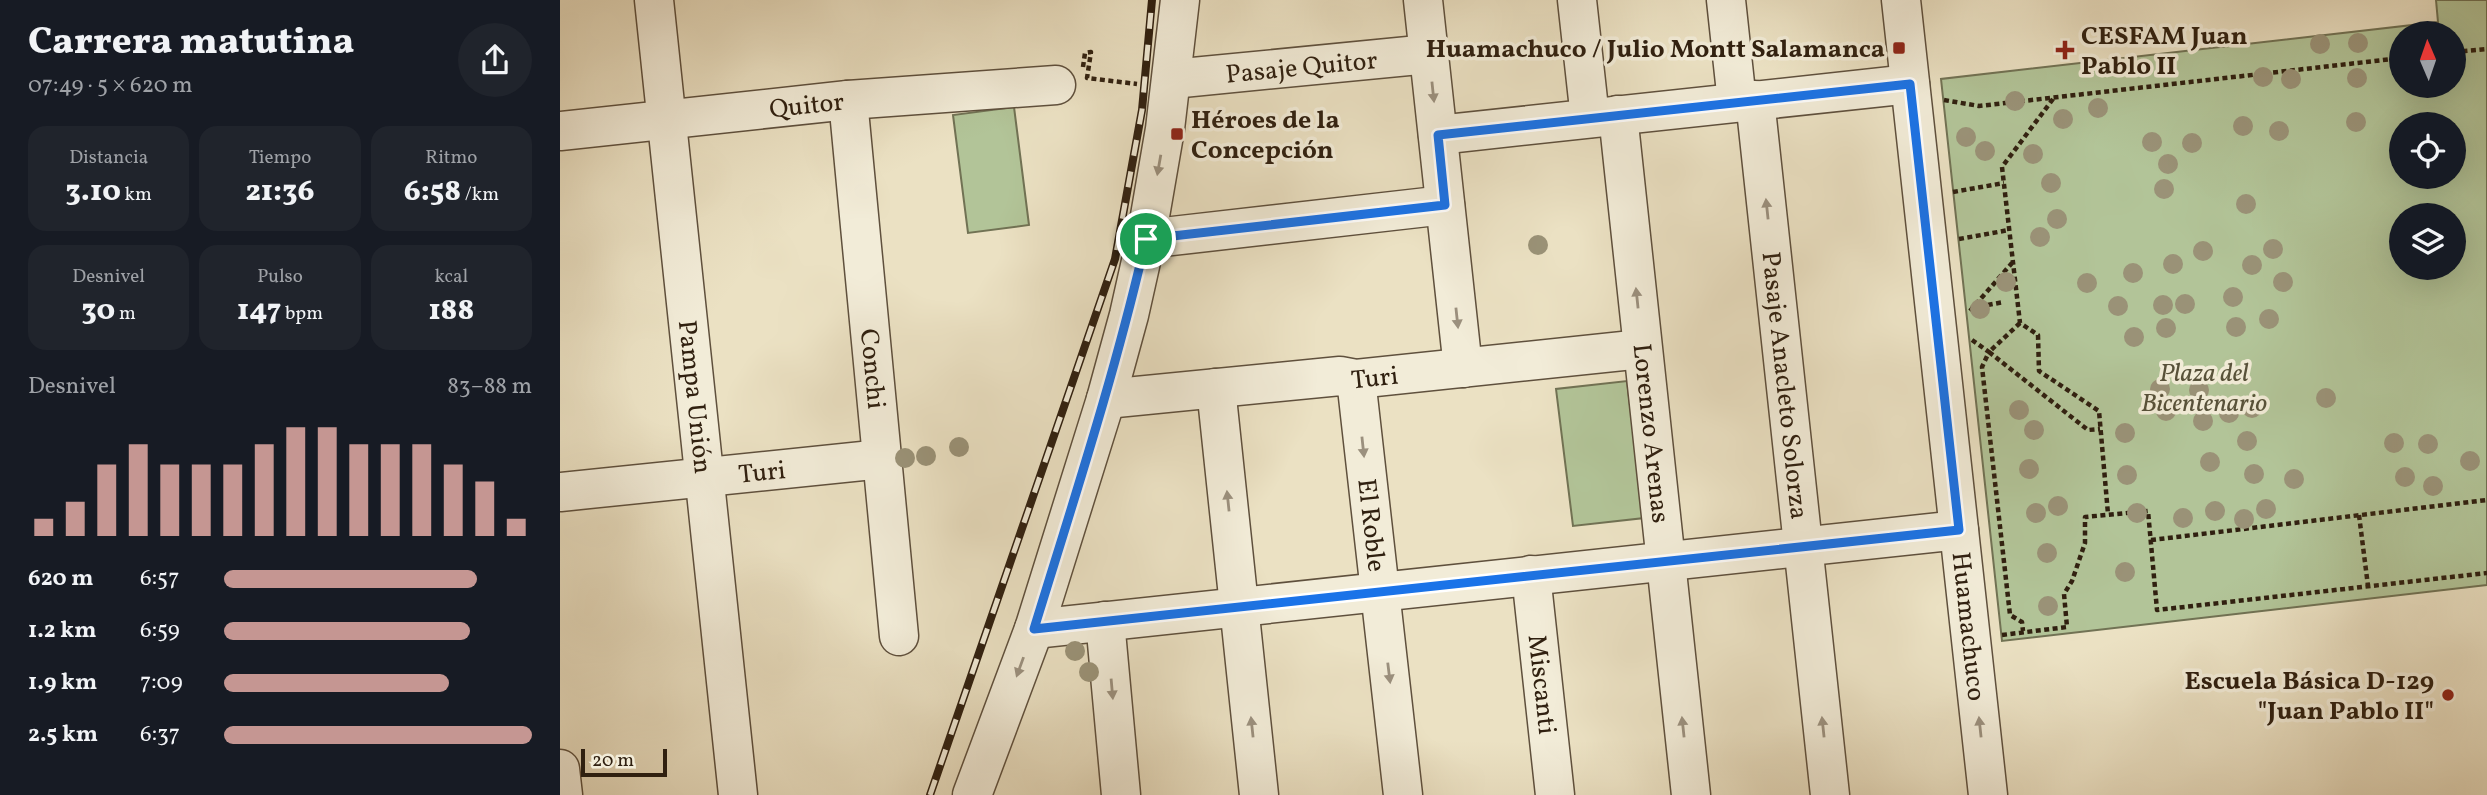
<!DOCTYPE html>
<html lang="es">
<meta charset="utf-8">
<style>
:root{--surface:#171b24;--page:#20242c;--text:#f1f3f6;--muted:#9ea1a6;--accent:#c59692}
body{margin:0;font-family:Vollkorn,serif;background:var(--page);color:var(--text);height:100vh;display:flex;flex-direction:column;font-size:26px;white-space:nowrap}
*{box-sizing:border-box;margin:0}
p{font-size:23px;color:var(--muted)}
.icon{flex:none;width:38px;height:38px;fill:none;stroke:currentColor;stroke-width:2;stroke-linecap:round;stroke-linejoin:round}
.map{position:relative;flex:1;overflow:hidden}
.details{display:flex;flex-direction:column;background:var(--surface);width:560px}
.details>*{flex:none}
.needle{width:46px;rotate:358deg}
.fabs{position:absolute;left:1829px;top:21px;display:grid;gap:14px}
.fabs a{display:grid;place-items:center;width:77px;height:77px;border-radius:50%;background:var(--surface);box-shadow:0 7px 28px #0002;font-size:35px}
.scale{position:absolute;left:21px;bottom:18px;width:86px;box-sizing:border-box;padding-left:7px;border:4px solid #302010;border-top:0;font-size:19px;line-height:24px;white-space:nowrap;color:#302010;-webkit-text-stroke:5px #f2ecd8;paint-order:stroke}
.pin{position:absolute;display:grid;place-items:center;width:60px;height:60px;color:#fff;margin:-30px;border:4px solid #fff;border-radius:50%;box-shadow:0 2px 7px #0007}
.round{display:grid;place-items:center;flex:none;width:74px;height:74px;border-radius:37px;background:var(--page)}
.head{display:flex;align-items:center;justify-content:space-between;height:119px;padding:0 28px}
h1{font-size:38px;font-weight:800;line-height:52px}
.figures{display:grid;grid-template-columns:repeat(3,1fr);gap:10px;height:119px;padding:7px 28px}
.figures div{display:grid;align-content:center;border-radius:18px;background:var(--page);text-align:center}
.figures b{font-size:30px;font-weight:800}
.figures small{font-size:19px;font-weight:400}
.figures p{font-size:19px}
.chart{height:196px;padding:14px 28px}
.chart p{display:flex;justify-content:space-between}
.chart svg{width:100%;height:126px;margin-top:7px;stroke:var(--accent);stroke-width:6}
ul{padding:0 28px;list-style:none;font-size:23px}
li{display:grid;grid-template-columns:112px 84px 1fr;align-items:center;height:52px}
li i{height:18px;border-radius:9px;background:var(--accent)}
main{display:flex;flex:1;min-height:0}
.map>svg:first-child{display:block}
.green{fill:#b2c498;stroke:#717254;stroke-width:2;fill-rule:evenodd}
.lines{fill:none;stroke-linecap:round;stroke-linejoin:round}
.minor-casing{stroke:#5f503d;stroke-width:41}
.path{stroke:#302010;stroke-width:4.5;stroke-dasharray:5 3.5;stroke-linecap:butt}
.minor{stroke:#f2ecd8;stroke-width:38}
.rail-casing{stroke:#302010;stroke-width:8}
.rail{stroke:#f2ecd8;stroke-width:5;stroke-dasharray:16;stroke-linecap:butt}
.tree{fill:#9a9277}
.oneway{fill:#9b907e}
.route-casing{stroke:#fff;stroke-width:14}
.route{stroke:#1a73e8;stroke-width:9}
.poi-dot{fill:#8f2418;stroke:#f2ecd8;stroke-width:2.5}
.labels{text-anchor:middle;stroke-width:7;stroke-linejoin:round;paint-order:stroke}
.poi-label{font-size:26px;font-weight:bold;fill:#302010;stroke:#f2ecd8;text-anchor:start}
.street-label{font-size:26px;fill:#302010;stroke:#f2ecd8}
.park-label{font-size:26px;font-style:italic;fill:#575139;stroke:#f2ecd8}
</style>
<main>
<section class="details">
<div class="head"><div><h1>Carrera matutina</h1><p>07:49 · 5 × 620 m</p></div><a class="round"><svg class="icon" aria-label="share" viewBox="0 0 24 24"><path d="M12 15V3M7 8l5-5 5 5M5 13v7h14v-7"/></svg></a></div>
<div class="figures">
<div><p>Distancia</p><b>3.10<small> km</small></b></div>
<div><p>Tiempo</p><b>21:36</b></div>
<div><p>Ritmo</p><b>6:58<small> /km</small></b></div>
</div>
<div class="figures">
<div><p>Desnivel</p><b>30<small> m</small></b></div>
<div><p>Pulso</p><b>147<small> bpm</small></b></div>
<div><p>kcal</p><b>188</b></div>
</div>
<div class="chart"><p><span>Desnivel</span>83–88 m</p>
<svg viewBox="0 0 160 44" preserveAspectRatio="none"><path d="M5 44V38M15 44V32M25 44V19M35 44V12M45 44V19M55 44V19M65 44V19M75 44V12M85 44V6M95 44V6M105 44V12M115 44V12M125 44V12M135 44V19M145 44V25M155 44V38"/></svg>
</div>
<ul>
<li><b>620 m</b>6:57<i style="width:82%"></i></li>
<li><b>1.2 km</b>6:59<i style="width:80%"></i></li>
<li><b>1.9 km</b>7:09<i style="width:73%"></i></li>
<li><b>2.5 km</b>6:37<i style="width:100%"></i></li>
</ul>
</section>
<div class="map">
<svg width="1927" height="795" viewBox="0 0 1927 795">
<rect width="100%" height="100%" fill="#ebe1c3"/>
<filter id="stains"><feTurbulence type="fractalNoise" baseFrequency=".00286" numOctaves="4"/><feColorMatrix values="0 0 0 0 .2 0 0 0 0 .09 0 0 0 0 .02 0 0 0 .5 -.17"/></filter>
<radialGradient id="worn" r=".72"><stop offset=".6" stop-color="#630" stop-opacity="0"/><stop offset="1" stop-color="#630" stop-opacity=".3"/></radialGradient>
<path class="green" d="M1876,0H1927V585L1442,641L1381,79L1878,22ZM1894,33V86H1841V33ZM1894,124V177H1841V124ZM1894,215V268H1841V215Z
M454,107L469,225L408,233L393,115Z
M1067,381L1084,518L1013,526L996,389Z"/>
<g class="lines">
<defs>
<g id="minor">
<path id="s1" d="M94,0L178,795"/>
<path d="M863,0L903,368"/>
<path d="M1017,0L1030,118"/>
<path d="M1166,0L1177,102"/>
<path id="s2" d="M1341,0L1428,795"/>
<path id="s3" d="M612,79L869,54"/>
<path id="s4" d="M288,100L339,636"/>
<path id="s5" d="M1195,100L1270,795"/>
<path id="s6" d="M1058,115L1131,795"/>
<path id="s7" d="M0,131L288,100L496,85"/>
<path d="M878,135L1350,84"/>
<path d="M586,239L885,205"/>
<path id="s8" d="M796,379L843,795"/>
<path d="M656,388L699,795"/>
<path id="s9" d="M546,399L780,376L796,379L1082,349"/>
<path id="s10" d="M0,492L322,459"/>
<path id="s11" d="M971,575L995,795"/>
<path d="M545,621L561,795"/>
<path d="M474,629L1399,530"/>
<path d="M0,769L3,795"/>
<path d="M412,795L474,629L546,399L569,315L586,239L605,129L620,0"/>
</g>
</defs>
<use href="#minor" class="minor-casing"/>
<path class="path" d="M1894,52L1927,49
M523,67L525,53L531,52L527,78L577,84
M1493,99L1442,167L1460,323L1478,335L1479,371L1539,411L1548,514
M1384,100L1419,106L1841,58
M1393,192L1444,183
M1399,239L1449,230
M1411,308L1444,302
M1410,311L1452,263
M1460,323L1429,352L1528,430L1540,429
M1412,340L1429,352L1422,367L1450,615L1462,622L1463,631
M1799,515L1808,586
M1591,540L1927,500
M1442,635L1507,627L1504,594L1512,581L1525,543V517L1588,511L1597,610L1927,573"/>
<use href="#minor" class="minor"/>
<defs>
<path id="rail" d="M370,795L555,259L582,110L592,0"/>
</defs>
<use href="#rail" class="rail-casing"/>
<use href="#rail" class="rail"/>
</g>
<g class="tree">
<circle cx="1798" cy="43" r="10"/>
<circle cx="1760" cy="44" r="10"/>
<circle cx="1703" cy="77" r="10"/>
<circle cx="1797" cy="78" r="10"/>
<circle cx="1731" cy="79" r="10"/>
<circle cx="1455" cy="101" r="10"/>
<circle cx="1538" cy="108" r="10"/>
<circle cx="1503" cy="119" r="10"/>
<circle cx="1796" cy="122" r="10"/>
<circle cx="1683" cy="126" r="10"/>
<circle cx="1719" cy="131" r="10"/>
<circle cx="1406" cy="137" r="10"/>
<circle cx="1592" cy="142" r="10"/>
<circle cx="1632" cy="143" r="10"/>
<circle cx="1425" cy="151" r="10"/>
<circle cx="1473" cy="154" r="10"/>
<circle cx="1608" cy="164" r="10"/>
<circle cx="1491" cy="183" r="10"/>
<circle cx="1604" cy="189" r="10"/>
<circle cx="1686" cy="204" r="10"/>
<circle cx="1497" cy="219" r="10"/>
<circle cx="1480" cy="237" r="10"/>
<circle cx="978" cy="245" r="10"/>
<circle cx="1713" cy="249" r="10"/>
<circle cx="1643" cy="251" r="10"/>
<circle cx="1613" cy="264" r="10"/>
<circle cx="1692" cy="265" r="10"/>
<circle cx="1573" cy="273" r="10"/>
<circle cx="1446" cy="282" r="10"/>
<circle cx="1723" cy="282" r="10"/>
<circle cx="1527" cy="283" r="10"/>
<circle cx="1673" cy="297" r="10"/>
<circle cx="1625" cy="304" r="10"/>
<circle cx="1603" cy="305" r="10"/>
<circle cx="1558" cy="306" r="10"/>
<circle cx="1420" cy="309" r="10"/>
<circle cx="1709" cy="319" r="10"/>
<circle cx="1676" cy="327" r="10"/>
<circle cx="1606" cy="328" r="10"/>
<circle cx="1574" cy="337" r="10"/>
<circle cx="1600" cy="389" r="10"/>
<circle cx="1639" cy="390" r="10"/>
<circle cx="1766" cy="398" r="10"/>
<circle cx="1692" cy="408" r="10"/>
<circle cx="1459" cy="410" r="10"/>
<circle cx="1606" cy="411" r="10"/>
<circle cx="1669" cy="413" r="10"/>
<circle cx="1643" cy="421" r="10"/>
<circle cx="1474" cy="430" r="10"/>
<circle cx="1565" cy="433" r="10"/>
<circle cx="1687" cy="441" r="10"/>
<circle cx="1834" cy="443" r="10"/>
<circle cx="1868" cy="444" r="10"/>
<circle cx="399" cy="447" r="10"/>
<circle cx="366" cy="456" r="10"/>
<circle cx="345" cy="458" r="10"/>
<circle cx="1910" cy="461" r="10"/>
<circle cx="1650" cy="462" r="10"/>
<circle cx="1469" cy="469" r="10"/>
<circle cx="1694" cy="474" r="10"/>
<circle cx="1567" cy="475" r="10"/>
<circle cx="1845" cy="477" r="10"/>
<circle cx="1734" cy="479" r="10"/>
<circle cx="1873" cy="486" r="10"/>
<circle cx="1498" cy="506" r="10"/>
<circle cx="1706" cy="509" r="10"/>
<circle cx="1655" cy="511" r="10"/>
<circle cx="1476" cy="513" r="10"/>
<circle cx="1577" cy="513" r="10"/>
<circle cx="1623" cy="518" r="10"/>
<circle cx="1684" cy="519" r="10"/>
<circle cx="1487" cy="553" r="10"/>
<circle cx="1565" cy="572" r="10"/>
<circle cx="1488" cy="606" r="10"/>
<circle cx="515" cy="651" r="10"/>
<circle cx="529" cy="672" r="10"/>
</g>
<defs><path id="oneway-solid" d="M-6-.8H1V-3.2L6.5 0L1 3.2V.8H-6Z" transform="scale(1.75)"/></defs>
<g class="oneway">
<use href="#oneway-solid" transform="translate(873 92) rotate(84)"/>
<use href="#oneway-solid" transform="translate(599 165) rotate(100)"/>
<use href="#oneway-solid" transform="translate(1207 209) rotate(-96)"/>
<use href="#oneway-solid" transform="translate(1077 298) rotate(-96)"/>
<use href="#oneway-solid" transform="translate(897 318) rotate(84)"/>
<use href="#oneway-solid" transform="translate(803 447) rotate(84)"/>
<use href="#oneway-solid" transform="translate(668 501) rotate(-96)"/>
<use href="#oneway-solid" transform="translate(460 667) rotate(110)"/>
<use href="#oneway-solid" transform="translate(829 673) rotate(83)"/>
<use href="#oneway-solid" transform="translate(552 689) rotate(85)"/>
<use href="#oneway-solid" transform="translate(692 727) rotate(-96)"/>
<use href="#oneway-solid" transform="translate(1123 727) rotate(-96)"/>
<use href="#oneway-solid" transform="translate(1263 727) rotate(-96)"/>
<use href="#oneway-solid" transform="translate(1420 727) rotate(-96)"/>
</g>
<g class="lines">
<defs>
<path id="route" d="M1350,84L1399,530L474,629C514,499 556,371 586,239L885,205L878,135Z"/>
</defs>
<use href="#route" class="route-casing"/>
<use href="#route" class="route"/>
</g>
<g class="poi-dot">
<rect x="1332" y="41" width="14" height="14" rx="3.5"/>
<path d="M1501.5 39.5h7v7h7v7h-7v7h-7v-7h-7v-7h7z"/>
<rect x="610" y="127" width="14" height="14" rx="3.5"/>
<circle cx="1888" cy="695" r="7"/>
</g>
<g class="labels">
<g class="poi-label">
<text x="1521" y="44">CESFAM Juan<tspan x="1521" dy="30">Pablo II</tspan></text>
<text x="1325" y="57" text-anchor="end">Huamachuco / Julio Montt Salamanca</text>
<text x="631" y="128">Héroes de la<tspan x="631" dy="30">Concepción</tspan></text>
<text x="1874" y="689" text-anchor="end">Escuela Básica D-129<tspan x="1874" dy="30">"Juan Pablo II"</tspan></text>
</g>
<g class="street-label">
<text dy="9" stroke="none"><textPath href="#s3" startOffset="130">Pasaje Quitor</textPath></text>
<text dy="9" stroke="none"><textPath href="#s7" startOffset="248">Quitor</textPath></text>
<text dy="9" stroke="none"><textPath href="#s4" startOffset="270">Conchi</textPath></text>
<text dy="9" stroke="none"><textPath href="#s9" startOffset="270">Turi</textPath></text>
<text dy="9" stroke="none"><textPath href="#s5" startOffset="287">Pasaje Anacleto Solorza</textPath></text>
<text dy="9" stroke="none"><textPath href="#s1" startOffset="399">Pampa Unión</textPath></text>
<text dy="9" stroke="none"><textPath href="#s6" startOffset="320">Lorenzo Arenas</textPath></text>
<text dy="9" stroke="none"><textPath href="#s10" startOffset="203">Turi</textPath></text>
<text dy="9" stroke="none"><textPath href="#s8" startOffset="147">El Roble</textPath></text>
<text dy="9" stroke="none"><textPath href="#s2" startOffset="630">Huamachuco</textPath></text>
<text dy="9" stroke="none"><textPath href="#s11" startOffset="110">Miscanti</textPath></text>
</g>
<g class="park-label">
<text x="1644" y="381">Plaza del<tspan x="1644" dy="30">Bicentenario</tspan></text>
</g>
</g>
<rect width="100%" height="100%" filter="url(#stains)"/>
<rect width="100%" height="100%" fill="url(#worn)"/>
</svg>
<div class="fabs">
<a><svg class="needle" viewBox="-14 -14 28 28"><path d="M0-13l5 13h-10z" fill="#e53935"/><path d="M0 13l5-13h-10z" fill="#9ea1a6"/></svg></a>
<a><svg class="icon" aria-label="locate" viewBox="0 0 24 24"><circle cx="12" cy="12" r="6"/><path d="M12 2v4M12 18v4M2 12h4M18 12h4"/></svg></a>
<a><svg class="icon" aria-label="layers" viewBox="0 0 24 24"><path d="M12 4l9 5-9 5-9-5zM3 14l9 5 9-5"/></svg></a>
</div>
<div class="scale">20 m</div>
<div class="pin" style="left:586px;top:239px;background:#1e9e55"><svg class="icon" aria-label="arrive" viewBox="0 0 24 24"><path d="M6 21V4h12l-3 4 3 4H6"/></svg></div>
</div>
</main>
